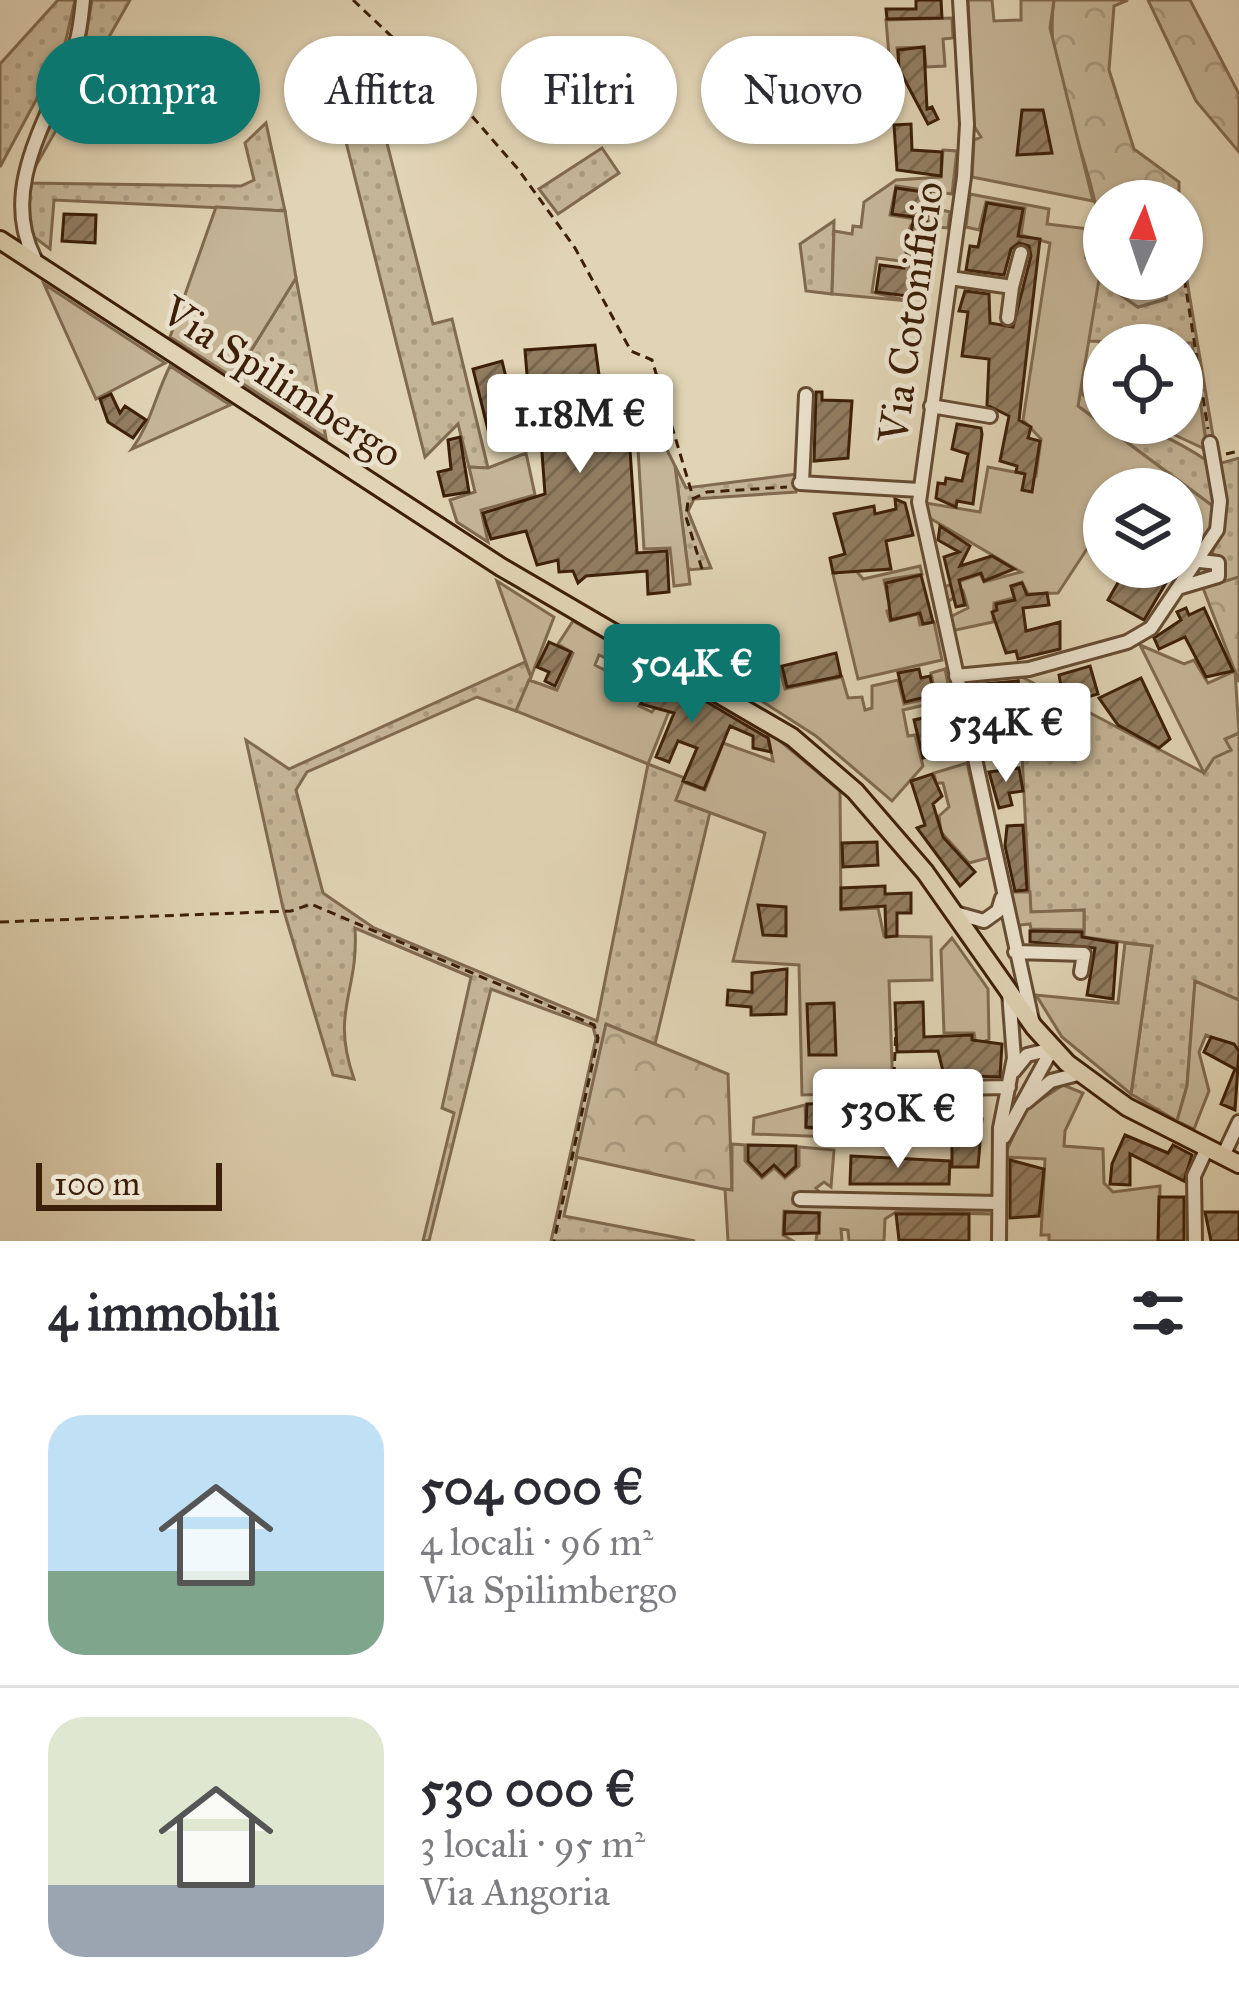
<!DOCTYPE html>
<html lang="it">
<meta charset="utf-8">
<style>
:root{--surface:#fff;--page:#f7f7f7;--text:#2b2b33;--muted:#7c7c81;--line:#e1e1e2;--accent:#0f766e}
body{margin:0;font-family:"IM FELL Great Primer",serif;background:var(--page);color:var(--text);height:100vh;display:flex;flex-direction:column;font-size:45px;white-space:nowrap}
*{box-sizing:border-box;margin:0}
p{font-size:39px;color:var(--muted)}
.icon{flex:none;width:66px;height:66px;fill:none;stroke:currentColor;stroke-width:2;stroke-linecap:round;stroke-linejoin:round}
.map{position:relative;height:1241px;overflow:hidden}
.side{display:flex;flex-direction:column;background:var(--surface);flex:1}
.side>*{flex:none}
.banner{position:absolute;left:36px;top:36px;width:1167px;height:108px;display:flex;gap:24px}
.needle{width:78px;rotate:3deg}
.buttons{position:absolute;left:1083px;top:180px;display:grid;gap:24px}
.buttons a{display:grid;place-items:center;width:120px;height:120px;border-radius:50%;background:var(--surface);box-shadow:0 3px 9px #0004;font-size:60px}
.scale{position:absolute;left:36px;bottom:30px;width:186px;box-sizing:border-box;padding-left:12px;border:6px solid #3c1f08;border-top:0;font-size:33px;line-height:42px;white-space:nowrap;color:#3c1f08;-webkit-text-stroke:9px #ece3ce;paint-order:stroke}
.price{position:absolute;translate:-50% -102px;padding:0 27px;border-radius:12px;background:#fff;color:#222;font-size:39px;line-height:78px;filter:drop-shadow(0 3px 6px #0008)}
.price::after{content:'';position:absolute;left:50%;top:72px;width:36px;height:27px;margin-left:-18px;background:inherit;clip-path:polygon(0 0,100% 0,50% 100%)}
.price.on{background:var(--accent);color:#fff}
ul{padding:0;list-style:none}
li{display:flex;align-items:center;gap:36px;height:300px;padding:0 48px}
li+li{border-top:3px solid var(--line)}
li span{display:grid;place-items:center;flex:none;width:336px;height:240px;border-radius:36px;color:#555}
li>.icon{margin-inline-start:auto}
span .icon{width:144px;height:144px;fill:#fffc;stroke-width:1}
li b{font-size:51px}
h2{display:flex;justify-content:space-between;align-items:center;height:144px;padding:0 48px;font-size:51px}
.pill{padding:0 42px;border-radius:54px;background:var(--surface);box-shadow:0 3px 9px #0004;font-size:42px;line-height:108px}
.pill.on{background:var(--accent);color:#fff}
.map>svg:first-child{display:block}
</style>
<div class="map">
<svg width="1239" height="1241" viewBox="0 0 1239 1241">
<defs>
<pattern id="grass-dots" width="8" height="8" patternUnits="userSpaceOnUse" patternTransform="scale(3)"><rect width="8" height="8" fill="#c5b597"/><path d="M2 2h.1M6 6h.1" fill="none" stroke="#aa9b81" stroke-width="1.8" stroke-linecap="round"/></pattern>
<pattern id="forest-crowns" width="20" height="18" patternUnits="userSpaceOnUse" patternTransform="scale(3)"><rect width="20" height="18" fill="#c5b597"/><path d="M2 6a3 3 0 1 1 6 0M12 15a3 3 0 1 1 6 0" fill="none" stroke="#aa9b81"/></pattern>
<pattern id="building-hatch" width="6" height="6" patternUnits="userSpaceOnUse" patternTransform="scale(3)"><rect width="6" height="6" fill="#927d61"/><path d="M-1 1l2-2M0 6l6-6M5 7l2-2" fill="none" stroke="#78664e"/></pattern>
</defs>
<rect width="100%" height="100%" fill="#e1d4b4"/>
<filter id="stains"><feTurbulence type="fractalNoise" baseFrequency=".00167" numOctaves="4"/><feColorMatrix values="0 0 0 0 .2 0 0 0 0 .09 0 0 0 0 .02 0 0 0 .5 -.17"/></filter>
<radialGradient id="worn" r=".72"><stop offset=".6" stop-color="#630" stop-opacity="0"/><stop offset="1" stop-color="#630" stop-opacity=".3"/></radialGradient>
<path fill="url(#grass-dots)" stroke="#806a50" stroke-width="3" d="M58 0H75L64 48 0 167V64Z
M92 0H130L26 183 241 186 254 180 245 143 266 123 285 211 54 200 50 249 30 234 20 183 80 71Z
M374 92 433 324 452 319 488 468 469 467 458 424 425 457 335 98Z
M602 148 619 173 558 214 539 189Z
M834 221 832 294 806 291 800 244Z
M1182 251 1214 442 1206 440 1191 344 1087 341 1098 279 1138 307 1166 299 1167 279H1182Z
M296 278 326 438 234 378Z
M1083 373V395L1104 411V423C1144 423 1176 440 1209 462L1214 507 1078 406Z
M1239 458V577L1220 583 1225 563 1212 553 1224 523 1218 464Z
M675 466 686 488 797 474 796 492 694 499 688 511 711 568 688 570Z
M525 662 531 677 516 711 477 697 307 772 296 790 323 893 374 928 597 1021 648 764 685 778 676 800 710 812 655 1044 606 1025 564 1216 695 1241H551L596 1038 593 1027 491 989 429 1241H423L454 1113 442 1108 471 977 355 928C359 994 330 1010 354 1079L333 1075 283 908 246 740 289 769Z
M1018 675 1204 773 1225 739 1239 733V1000L1195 982 1187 1086 1177 1121 1131 1094 1152 946 1084 937V910L1030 912Z"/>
<path fill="url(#forest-crowns)" stroke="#806a50" stroke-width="3" d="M1054 0H1128L1114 6 1109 70 1134 149 1179 182V201H1104V279H1167L1166 299 1138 307 1098 279C1115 183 1039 93 1054 0Z
M1148 0H1190L1239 94V152L1196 101Z
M1239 577V682L1203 588Z
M606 1024 728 1074 732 1191 576 1157Z"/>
<path fill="#c5b597" stroke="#806a50" stroke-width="3" d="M968 0H992L994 21 1021 20V0H1054L1050 28 1093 201 972 177 974 140 981 137 974 126Z
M952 18 953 38 943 39 945 66 926 67 924 47 897 48 901 78 891 79 886 20Z
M943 150 957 151 952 194 896 186 890 215 928 221 930 207 950 212 948 228 911 225 904 244 908 262 877 258 872 292 909 301 832 294 834 231 852 234 853 226 861 227 864 202 896 180 941 177Z
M970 194 1049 209 1047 224 1089 229 1086 258 1102 261 1078 406 1214 507 1212 531 1189 563 1182 559V489H1104V523L1058 593 1028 594 1022 582 1011 586 1014 598 994 603 993 622 951 631 948 618 968 608 963 591 945 604 941 588 980 574 984 582 1021 572 928 517 926 503 980 512 988 467 1036 476 1041 439 1023 420 1050 243 1021 235 1025 208 986 202 979 230 966 227Z
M216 207 285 211 296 278 234 378 170 337Z
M44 284 165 363 96 399Z
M1100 342 1192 343 1207 450 1149 423H1182V345H1104V360L1097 363Z
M170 366 230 405 132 449C151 423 155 396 170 366Z
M634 383 675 466 690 584 674 586 670 548 644 549Z
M526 453 535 495 481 510 488 542 457 522 450 500 475 492 469 467 488 468Z
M920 566 922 574 884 580 888 599 898 608 887 611 890 621 918 614 920 625 934 622 942 660 858 679 833 574 854 568 863 579Z
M497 581 554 617 531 677Z
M573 621 631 654 625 667 599 655 595 665 645 691 639 706 652 712 658 703 670 709 648 764 516 711 529 680 557 690 573 653 558 644Z
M1140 645 1184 664 1194 660 1208 683 1235 671 1239 733 1225 739 1231 750 1214 758 1204 773Z
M779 666 785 689 842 677 848 698 862 697 865 710 872 708V686L898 680 904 704 936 697 931 673 945 669 951 699 903 710 908 736 915 735 923 766 892 801 816 736 757 698 749 676Z
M767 730 840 791 841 910 878 908 884 936 931 937 932 980 889 981 893 1092 802 1095 799 965 733 961 765 833 676 800 683 782 705 790 723 743 773 761Z
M967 763 988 858 969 863 941 832 939 816 949 807 943 783H936L934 773Z
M1030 892 1031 912 1084 910V930L1031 929 1030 924 1020 925V933L1011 892Z
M952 938 988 989 989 1039 976 1046 974 1033H944L941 950Z
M1125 943 1152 946 1131 1094 1062 1037 1036 995 1118 1003Z
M1195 981 1239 1000V1049L1206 1035 1199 1052 1209 1091 1194 1129 1177 1121 1187 1086Z
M1063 1085 1083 1093 1065 1131 1064 1146 1103 1149 1104 1183 1113 1192 1160 1186 1159 1241H1049V1235H1041L1045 1159 1004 1157 1025 1110Z
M849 1100 885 1105 886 1139 753 1134 754 1118 805 1105 806 1128 848 1132Z
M732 1144 745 1145V1161L762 1178 774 1168 785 1178 799 1166V1147L834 1150 831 1187 824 1182 816 1188 820 1193H794L793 1203 990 1214 942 1213 941 1241H928L929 1213 896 1212 885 1219 884 1241H849L848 1230 841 1229 842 1241H816L820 1213 784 1211 783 1235 793 1241H728L725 1189 732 1190Z"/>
<path fill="url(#building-hatch)" stroke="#3c1f08" stroke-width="3" d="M916 0H941L942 18 887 19 886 9H916Z
M924 47 927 109 932 107 938 119 928 124 899 69 898 50Z
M1022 110H1043L1052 153 1017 155Z
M911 124 912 150 942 152 941 176 897 170 894 125Z
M896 188 930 193 925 233 933 235 930 259 922 258 916 297 876 292 880 265 904 268 914 217 892 214Z
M987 203 1023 209 1018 236 1040 239 1019 420 1031 427 1028 438 1040 441 1032 492 1022 490 1025 474 1016 472 1017 466 1000 461 1009 416 987 405 989 359 962 356 968 312 959 311 965 291 989 294 990 323 1013 327 1031 256 1029 246 1019 243 1011 249 1004 275 966 270 970 246 978 247Z
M64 214 96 215 95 243 62 241Z
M595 345 601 390 611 389 613 421 628 420 637 553 667 551 669 592 648 594 647 571 586 576 578 583 573 571 559 572 558 560 537 565 526 531 491 539 486 524 483 513 545 494 539 412H530L525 350Z
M502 361 520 435 491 442 473 369Z
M816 392H822V400L852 401 848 458 814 461Z
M111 394 120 413 125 406 146 420 133 438 108 422 100 399Z
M957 424 981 428 982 434 973 504 957 501 956 507 936 498 938 483 945 484 946 478 962 481 968 454 952 449Z
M460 437 469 492 444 496 438 472 451 469 448 440Z
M895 499 905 503 913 535 886 541 891 569 833 573 830 558 845 554 834 514 874 506 875 514 896 509Z
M940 526 970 546 960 566 992 556 1014 569 984 581 981 573 959 580 965 605 956 607 944 557 959 552 938 540Z
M1110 567H1165L1173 571 1144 620 1108 600 1123 574Z
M921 575 933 622 923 624 920 613 891 620 886 583Z
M1022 583 1027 595 1047 593 1049 605 1023 608 1026 631 1060 622V649L1018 659 1016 651 1006 653 992 612 997 610 996 604 1015 600 1011 586Z
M1186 608 1189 615 1204 608 1233 671 1206 677 1185 637 1159 649 1154 638 1181 620 1177 612Z
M549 642 571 652 555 686 545 681 549 672 537 667Z
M836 653 841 676 787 687 782 666Z
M1090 666 1098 694 1084 698 1061 686 1059 675Z
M919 669 921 678 930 676 934 695 905 702 898 673Z
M630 671 671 686 673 682 768 738 771 752 753 748V736L730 726 704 789 683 781 697 748 678 741 669 762 656 757 674 713 641 704 647 692 625 682Z
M1141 678 1170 739 1159 748 1118 725 1099 698Z
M1018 681 1020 719 1011 720 1012 734 980 732 976 712 1008 708 1007 689 971 692 970 685Z
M936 715 945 753 923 758 914 720Z
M1019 768 1023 791 1009 793 1012 805 999 808 989 772Z
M932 774 942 796 933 804 943 837 975 872 960 886 917 828 925 825 911 781Z
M1023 825 1027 890 1015 891 1005 846 1007 826Z
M877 842 878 865 843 867 842 843Z
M885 886V894L911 893V913H897V936L886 937 885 906 841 909V888Z
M758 905 786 907V936L763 935Z
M1030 931 1082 932V937L1117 943 1113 999 1087 995 1095 948 1030 942Z
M787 969 786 1014 751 1015V1007L727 1005 728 990 752 992V973Z
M923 1002 924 1037 972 1035V1040L1002 1044 1000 1077 944 1075 938 1051 897 1052 895 1003Z
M834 1003 836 1055H809L807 1004Z
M1211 1037 1234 1044 1239 1051 1235 1110 1221 1104 1235 1069 1204 1052Z
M848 1103V1130L806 1127 807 1104Z
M906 1116 982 1119 978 1167H952V1144L946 1139 905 1138Z
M1125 1135 1168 1153 1173 1145 1192 1155 1184 1181 1130 1154V1185L1110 1184 1112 1164Z
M748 1145 796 1146V1166L785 1176 774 1165 762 1176 748 1161Z
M851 1156 950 1161 949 1184H850Z
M1010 1160 1044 1169 1039 1216 1010 1218Z
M1159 1197H1184V1241H1158Z
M785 1212 819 1213V1233L784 1234Z
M1205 1212H1239V1241H1211Z
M896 1214H969V1241L899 1240Z"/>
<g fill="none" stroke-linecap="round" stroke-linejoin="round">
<defs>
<path id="minor" d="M960 0 967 124 964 177 919 502 1032 1020
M34 257C0 189 47 121 72 56 79 38 81 19 83 0
M950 278 1012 287 1008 318
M1012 287 1021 253
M931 406 990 416
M800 483 919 490
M802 483 806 395
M1181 587 1218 576V563L1200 561
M956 676 1029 669 1127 642 1151 628 1217 530 1220 501 1210 443
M955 913 984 921 998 911 1002 898
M1015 952 1084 954 1081 972
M1014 1071 1027 1055 1052 1049
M897 1089 1009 1087
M1026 1102 1051 1081 1078 1074
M1004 1137 1052 1049
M1223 1156 1239 1122
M800 1199 998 1203
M999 1241 1000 1128 1014 1058 1009 992
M1195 1241 1194 1176 1207 1148"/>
<path id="major" d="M0 240 501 567 792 737 855 791 925 872 1034 1027 1067 1063 1127 1107 1239 1164"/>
</defs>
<use href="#minor" stroke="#654c33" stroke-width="18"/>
<use href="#major" stroke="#3c1f08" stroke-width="22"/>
<path stroke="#3c1f08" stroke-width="3" stroke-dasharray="9 6" stroke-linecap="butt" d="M353 0 407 51
M333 98C355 80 381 74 400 53L423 60 518 169 575 248 631 351 652 360 693 497
M1182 264 1208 429
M1226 454 1239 451
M702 569 686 517 688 501 707 492 787 487
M0 922 291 911 311 904 594 1025 598 1038 554 1241
M894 1076 896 1028"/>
<use href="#minor" stroke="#ece3ce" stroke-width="12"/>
<use href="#major" stroke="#e1d4b4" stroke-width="16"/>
</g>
<g text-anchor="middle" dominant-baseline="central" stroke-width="9" stroke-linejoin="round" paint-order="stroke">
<g font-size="42" fill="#3c1f08" stroke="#ece3ce">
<text transform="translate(911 312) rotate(-82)">Via Cotonificio</text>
<text transform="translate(282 382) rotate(33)">Via Spilimbergo</text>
</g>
</g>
<rect width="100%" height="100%" filter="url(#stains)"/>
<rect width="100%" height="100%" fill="url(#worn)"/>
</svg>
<div class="buttons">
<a><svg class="needle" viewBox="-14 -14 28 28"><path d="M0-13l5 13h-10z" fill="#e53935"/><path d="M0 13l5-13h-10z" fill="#7c7c81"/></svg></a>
<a><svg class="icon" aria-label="locate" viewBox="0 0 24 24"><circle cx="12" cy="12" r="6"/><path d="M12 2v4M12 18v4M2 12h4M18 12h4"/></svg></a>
<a><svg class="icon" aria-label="layers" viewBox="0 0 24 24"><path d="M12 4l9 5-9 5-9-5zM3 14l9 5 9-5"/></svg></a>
</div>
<div class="scale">100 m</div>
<b class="price" style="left:580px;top:476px">1.18M €</b>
<b class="price on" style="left:692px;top:726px">504K €</b>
<b class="price" style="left:1006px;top:785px">534K €</b>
<b class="price" style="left:898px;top:1171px">530K €</b>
<div class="banner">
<a class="pill on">Compra</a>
<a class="pill">Affitta</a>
<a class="pill">Filtri</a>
<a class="pill">Nuovo</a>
</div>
</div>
<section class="side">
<h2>4 immobili<svg class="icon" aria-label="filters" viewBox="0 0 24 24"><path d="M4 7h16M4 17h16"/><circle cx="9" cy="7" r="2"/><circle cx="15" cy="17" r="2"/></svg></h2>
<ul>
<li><span style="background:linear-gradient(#bfe0f5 65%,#7fa58c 0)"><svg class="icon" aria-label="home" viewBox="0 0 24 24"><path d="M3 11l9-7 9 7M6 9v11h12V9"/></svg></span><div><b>504 000 €</b><p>4 locali · 96 m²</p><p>Via Spilimbergo</p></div></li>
<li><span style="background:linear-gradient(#dfe7d0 70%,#9aa5b1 0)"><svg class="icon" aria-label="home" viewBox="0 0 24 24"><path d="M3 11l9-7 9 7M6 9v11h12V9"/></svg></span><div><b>530 000 €</b><p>3 locali · 95 m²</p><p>Via Angoria</p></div></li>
</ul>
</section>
